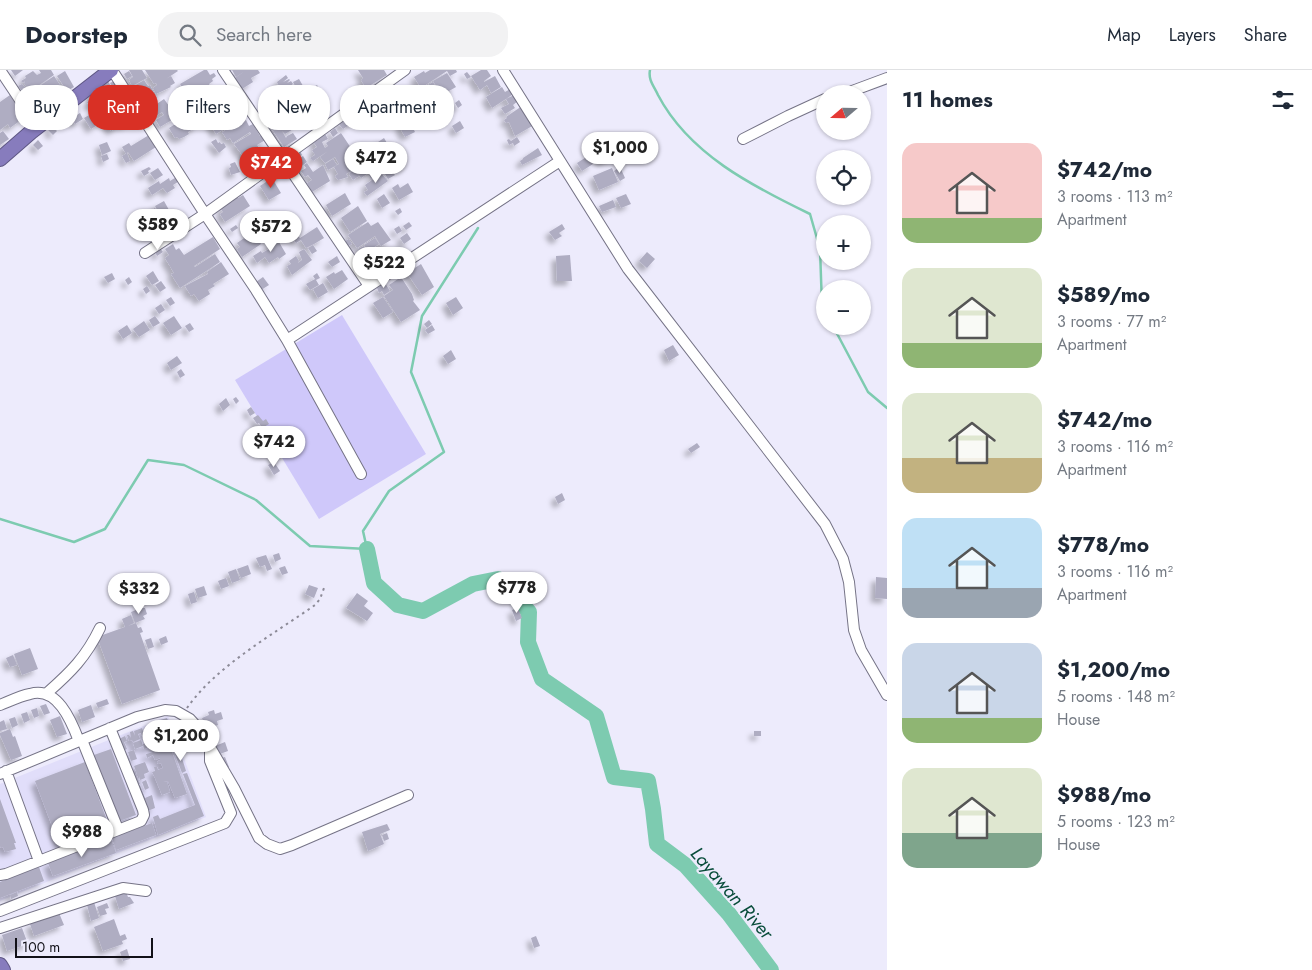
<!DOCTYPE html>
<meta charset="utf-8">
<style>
:root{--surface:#fff;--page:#f2f2f3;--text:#1f2937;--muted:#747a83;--line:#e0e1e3;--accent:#d93025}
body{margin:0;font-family:Jost,sans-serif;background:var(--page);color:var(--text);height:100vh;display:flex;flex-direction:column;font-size:19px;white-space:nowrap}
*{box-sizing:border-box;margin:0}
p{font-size:16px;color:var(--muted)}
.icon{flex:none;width:28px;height:28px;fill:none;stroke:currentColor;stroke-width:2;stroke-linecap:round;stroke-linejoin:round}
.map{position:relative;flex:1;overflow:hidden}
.details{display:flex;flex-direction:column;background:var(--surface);width:425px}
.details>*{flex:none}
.guide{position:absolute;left:15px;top:15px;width:475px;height:45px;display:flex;gap:10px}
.needle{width:32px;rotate:250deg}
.tools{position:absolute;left:816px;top:15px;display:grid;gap:10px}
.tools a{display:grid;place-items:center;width:55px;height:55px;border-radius:50%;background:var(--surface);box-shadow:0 1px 4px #0004;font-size:25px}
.scale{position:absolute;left:15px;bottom:12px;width:138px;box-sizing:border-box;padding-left:5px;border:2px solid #121118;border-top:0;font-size:14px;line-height:18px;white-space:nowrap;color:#121118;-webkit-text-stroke:4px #edebfc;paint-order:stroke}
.price{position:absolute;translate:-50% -42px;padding:0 11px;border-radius:18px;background:#fff;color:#222;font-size:16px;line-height:32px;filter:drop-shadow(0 1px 2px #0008)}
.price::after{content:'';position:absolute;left:50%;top:30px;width:15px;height:11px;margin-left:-8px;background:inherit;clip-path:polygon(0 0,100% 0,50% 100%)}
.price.current{background:var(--accent);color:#fff}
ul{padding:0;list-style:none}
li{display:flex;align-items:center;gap:15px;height:125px;padding:0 15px}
li span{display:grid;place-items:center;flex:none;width:140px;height:100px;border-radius:15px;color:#555}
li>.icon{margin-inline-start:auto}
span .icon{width:60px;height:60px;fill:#fffc;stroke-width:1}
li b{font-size:21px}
h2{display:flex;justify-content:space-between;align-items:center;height:60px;padding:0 15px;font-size:21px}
.tag{padding:0 18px;border-radius:20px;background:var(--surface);box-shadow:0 1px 4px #0004;font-size:18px;line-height:45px}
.tag.current{background:var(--accent);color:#fff}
header{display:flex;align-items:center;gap:30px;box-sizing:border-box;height:70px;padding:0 25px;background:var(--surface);border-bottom:1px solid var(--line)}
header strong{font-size:24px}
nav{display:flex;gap:28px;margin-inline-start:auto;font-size:18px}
.search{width:350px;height:45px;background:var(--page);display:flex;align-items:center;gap:12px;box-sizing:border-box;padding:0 18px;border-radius:20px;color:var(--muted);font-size:19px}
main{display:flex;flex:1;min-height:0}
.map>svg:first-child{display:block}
</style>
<header>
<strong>Doorstep</strong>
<div class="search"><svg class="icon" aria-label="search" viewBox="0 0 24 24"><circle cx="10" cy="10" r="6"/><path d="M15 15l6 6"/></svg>Search here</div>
<nav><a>Map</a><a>Layers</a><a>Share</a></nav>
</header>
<main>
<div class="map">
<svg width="887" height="900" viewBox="0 0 887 900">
<defs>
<filter id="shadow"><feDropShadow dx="-4.5" dy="4.5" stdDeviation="2.5" flood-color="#0004"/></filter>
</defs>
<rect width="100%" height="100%" fill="#edebfc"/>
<path fill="#e1defa" d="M168 646 206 747 0 831V714Z"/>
<path fill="#cfc8fa" d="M342 245 426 384 319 449 235 310Z"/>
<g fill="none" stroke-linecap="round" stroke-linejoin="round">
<path stroke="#7dcbb0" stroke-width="2.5" d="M650 0C648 10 654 16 658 25 689 84 752 116 810 144L820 179 822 236 825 242
M833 256 868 322 887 338
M0 449 74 472 105 459 148 390 184 395 256 430 310 476 367 479 363 461 389 421 444 382 411 302 422 246 478 158"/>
<path stroke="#7dcbb0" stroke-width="16" d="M367 479 374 513 398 535 423 541 473 514 498 509 529 542 528 572 542 609 596 646 614 707 648 711 653 739 657 774 685 795 729 844 771 900"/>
</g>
<path fill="#afadc2" filter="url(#shadow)" d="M11 0H23L15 6Z
M39 0H51L54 5 29 22 31 24 26 28 22 22 28 18 24 14 25 11 23 13 21 11 26 8 25 6 33 1 37 5 41 3Z
M129 0H142L147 8 132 16 129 10 133 7Z
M145 0H177L178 1 166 9 171 6 175 13 170 16 171 17 156 24 153 18 157 15 156 13 154 14Z
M204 0H207L210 5 214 3 216 6 212 9 213 11 209 14 211 18 194 29 195 30 190 33 186 26 191 24 190 22 184 25 186 28 180 32 177 28 180 26 178 22 184 20 180 14Z
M227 0H258L260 3 251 8 253 12 242 19 235 8 245 1 236 7 232 0 228 3Z
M358 0H384L387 5 366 18 361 10 363 8Z
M430 0H456L457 2 450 6 447 1 421 18 414 7 424 1 425 3Z
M481 0H487L491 6 484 11V12L495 6 501 17 491 23 487 15 480 20 471 6Z
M65 1 74 17 67 21 57 6Z
M129 1 132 6 127 9 124 4Z
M467 2 471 7 467 9 464 4Z
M447 3 456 17 442 25 433 11Z
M286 5 288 8 283 12 289 9 290 10 287 13 291 11 293 14 289 17 292 22 282 29 278 23 281 21 277 12Z
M54 6 64 21 41 37 31 22Z
M299 9 306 21 298 26 293 18 295 16 293 12Z
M116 10 120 17 115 20 110 13Z
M144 10 148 16 150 15 154 23 148 26 143 18 138 23 134 16Z
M108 11 114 22 106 27 99 16Z
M433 12 442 27 430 34 427 30 424 32 418 21Z
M22 14 26 18 22 21 18 16Z
M317 15 322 23 315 28 310 19Z
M413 17 417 24 412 27 408 20Z
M502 17 505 22 512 18 515 23 492 38 486 27Z
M98 18 103 27 105 26 114 41 116 40 119 45 127 40 133 50 123 56 117 46 111 49 116 47 121 55 111 61 95 34 90 37 87 32 92 29 89 24Z
M397 21 401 28 382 39 377 30Z
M10 25 25 47 10 58 8 54 0 60V32Z
M221 25 226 33 219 37 214 29Z
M514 25 518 31 513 35 515 38 505 44 501 38 509 34 506 29Z
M164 29 177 47 160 57 156 50 164 45 162 42 156 46 151 38Z
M277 29 282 36 275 40 271 32Z
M459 30 462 35 458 38 455 33Z
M398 31 401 38 390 45 386 38Z
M269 32 274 40 267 44 262 36Z
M312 33 316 40 308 45 304 38Z
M75 35 78 41 71 46 67 40Z
M522 36 534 55 515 66 509 52 506 53 504 50 507 48 506 47Z
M405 38 410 48 401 53 395 43Z
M240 40 244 48 237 52 232 45Z
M96 41 102 52 91 59 84 48Z
M228 41 237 55 246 50 249 56 253 54 260 66 264 64 267 69 257 75 262 82 257 85 258 87 251 92 250 89 247 91 243 85 244 83 242 85 234 74 251 64 250 62 233 73 230 68 227 70 224 65 222 62 225 61 224 59 216 64 209 52Z
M279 41 288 52 291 50 295 58 285 64 282 61 286 68 287 66 293 63 297 69 284 77 267 52 271 50 274 52 271 46Z
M80 43 83 49 75 54 72 48Z
M354 43 358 49 343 59 338 53Z
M191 44 198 56 188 62 189 64 184 67 179 69 177 67 175 68 169 58Z
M409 50 415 62 405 67 399 56Z
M460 51 464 58 456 63 452 56Z
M52 56 57 61 53 65 48 60Z
M335 58 338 63 333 67 330 62Z
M3 61 9 69 0 75V63Z
M324 62 328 69 322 72 325 78 328 76 326 73 341 63 353 81 360 77 369 90 354 99 359 106 353 110 349 104 353 100 346 104 348 107 338 110 335 106 338 104 334 97 339 94 335 87 325 93 320 87 328 81 313 91 310 88 315 85 312 80 317 77 312 70Z
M149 65 156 77 134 91 128 82 126 84 122 77 129 73 131 76Z
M517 67 520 72 514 76 513 73 509 75 507 70 509 69 511 71Z
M384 68 387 73 381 77 378 72Z
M216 69 218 73 220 72 221 74 224 73 226 77 219 83 211 72Z
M38 70 43 76 38 80 33 75Z
M107 72 111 81 102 85 99 75Z
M373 74 379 83 370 89 363 80Z
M394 75 398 80 393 83 389 78Z
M607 76 613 86 602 92 596 82Z
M538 78 542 85 522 95 520 91 523 89V88Z
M299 79 302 85 294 90 290 84Z
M397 81 401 87 395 91 391 85Z
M127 83 130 91 126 93 122 86Z
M388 83 394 92 381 100 378 95 376 96 374 93 376 91Z
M107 84 109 89 103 92 101 86Z
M303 86 307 92 299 98 295 91Z
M588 86 593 94 582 101 577 93Z
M333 89 337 95 328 100 325 94Z
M235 92 240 102 231 105 229 98 231 97 230 94Z
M372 92 376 98 361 108 355 100 366 93 367 95Z
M307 93 313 102 323 95 330 111 312 122 307 113 312 110 308 105 305 107 301 101 306 98 304 95Z
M149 97 151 99 148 101 149 103 144 106 141 101Z
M620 97 625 108 620 111 614 101Z
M158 98 163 105 155 110 150 103Z
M612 98 618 112 599 120 593 106Z
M391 100 395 105 388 109 385 104Z
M379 101 388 111 367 126 364 122 368 120 365 115 379 105 377 103Z
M375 102 377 104 371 109 369 105Z
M178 106 181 110 173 115 175 118 167 123 163 118 152 125 148 118 159 111 160 114 169 108 170 111Z
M272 108 281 123 269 130 260 116Z
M408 113 413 122 399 130 392 118 398 114 400 118Z
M345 123 351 134 332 146 326 135Z
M384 124 390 133 382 138 377 129Z
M626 124 631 134 621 138 616 128Z
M236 125 238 128 243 125 250 136 225 152 220 144 223 142 220 138 233 131 231 128Z
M613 130 616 137 602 142 599 136Z
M164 131 169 140 160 145 155 136Z
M358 136 367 151 350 162 341 148Z
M155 138 164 154 154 161 146 149 150 146 148 142Z
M400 138 402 142 398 145 395 141Z
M258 150 261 156 256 159 253 154Z
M368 152 371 156 378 152 391 170 381 176 375 166 357 178 348 165Z
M409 152 412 156 406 160 403 156Z
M562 154 565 159 559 163 562 166 555 170 549 162Z
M236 155 238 158 232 162 230 159Z
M399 156 402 161 397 164 394 159Z
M317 157 324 168 314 174 306 178 301 170 296 173 293 169 298 166 300 168Z
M264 158 267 164 260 169 256 163Z
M253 162 261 174 242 187 237 179 240 177 237 173Z
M407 163 411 169 404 174 400 168Z
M213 167 220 179 194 196 195 197 215 184 220 192 180 218 171 204 174 203 165 188 169 185 165 179 173 174 176 180 179 178 184 185Z
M375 168 379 174 368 181 364 175Z
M349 169 352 174 348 176 345 171Z
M270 172 273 176 279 172 286 184 279 189 278 187 269 193 265 187 257 193 253 186 261 181 262 183 269 179 266 175Z
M313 175 317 181 312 184 308 178Z
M364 176 367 181 362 185 358 179Z
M159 177 163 182 157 186 154 180Z
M376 178 380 184 360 196 357 190Z
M385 178 388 184 383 187 380 181Z
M304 179 312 190 292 205 287 196 291 194 289 191 296 186 299 191 298 193 302 190 299 182Z
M392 182 395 187 390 190 387 185Z
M647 182 655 189 647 198 639 191Z
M570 185 572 211H557L556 186Z
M337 186 340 192 332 197 328 192Z
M221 192 229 204 213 214 215 216 208 220 210 224 199 231 194 224 191 226 185 216 208 204 207 202Z
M421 194 434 217 422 225 407 203Z
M379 196 383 202 376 206 373 200Z
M342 200 348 209 334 219 326 207 334 202 335 204Z
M153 201 159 211 152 215 146 206Z
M112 203 115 209 108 213 104 207Z
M317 203 320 208 316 210 319 215 310 220 306 214 315 209 313 206Z
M129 207 132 212 128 215 125 210Z
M263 207 269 215 261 220 256 212Z
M401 207 412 224 414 230 413 231 420 240 401 252 384 226 393 220 389 215Z
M161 211 166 218 160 222 155 215Z
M323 213 328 222 318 228 313 219Z
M385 213 390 221 384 225 382 221 379 223 377 218Z
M147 216 150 221 146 224 143 219Z
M171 227 175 233 170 236 166 230Z
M383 227 393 242 383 248 373 233Z
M456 227 463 238 453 245 446 233Z
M161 234 165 240 159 244 155 238Z
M155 246 160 253 153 257 149 250Z
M174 246 182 258 171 265 163 253Z
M429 250 432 254 427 258 424 254Z
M144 251 150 260 139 267 133 259Z
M190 253 194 259 189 262 185 256Z
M127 255 132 263 123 269 118 261Z
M432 255 435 260 428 264 425 260Z
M673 275 679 285 669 291 664 280Z
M451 280 456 289 448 294 443 286Z
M177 286 182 293 171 300 167 293Z
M181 299 185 305 180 308 177 302Z
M236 327 239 331 236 334 233 329Z
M226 328 230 335 223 341 219 334Z
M251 337 255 343 250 346 247 340Z
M258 345 263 351 266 349 269 354 262 358 259 353 257 354 253 348Z
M697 373 700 377 691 383 688 379Z
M278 383 281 386 276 390 273 386Z
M274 392 280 401 274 405 268 395Z
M562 423 565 430 558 434 555 427Z
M279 483 281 489 275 492 273 485Z
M266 485 272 499 267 501 265 495 260 497 256 488Z
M248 495 251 504 241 508 237 499Z
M285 496 288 503 282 505 279 498Z
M236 499 240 510 232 513 228 502Z
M876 507 887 508V529L875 528Z
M226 508 229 516 221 519 218 511Z
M309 515 318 518 314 528 305 524Z
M204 516 207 525 198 528 195 519Z
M194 522 197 532 191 534 188 524Z
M357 523 368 531 364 536 373 543 367 551 346 538Z
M141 538H145L147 544 143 546 145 549 135 553 131 542Z
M518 538 522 548 516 551 512 540Z
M131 545 134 553 128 556 136 553 138 558 141 557 143 562 140 563 160 620 122 634 97 567 125 557 122 549Z
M166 566 168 572 161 575 159 569Z
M151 568 154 577 148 579 145 570Z
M30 578 38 599 22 605 14 584Z
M13 585 17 595 10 597 6 588Z
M107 629 109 634 98 638 96 633Z
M46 634 50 643 44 645 40 636Z
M91 635 95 647 82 652 78 640Z
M37 638 39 646 34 648 31 640Z
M214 640 215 644 221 642 223 649 217 651 218 655 206 659 202 648 209 645 208 642Z
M27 642 30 650 24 653 21 644Z
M60 646 67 664 57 667 50 650Z
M15 647 18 655 12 658 9 649Z
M167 648 180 682 175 684 167 657 165 653 162 655 160 650Z
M4 650 7 659 0 661V652Z
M160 651 162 657 157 658 155 653Z
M154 653 156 660 163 657 187 724 175 728 168 711 163 712H167L170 722 162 725 155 708 152 702 155 701 154 697H157L158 700 163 698 161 693 158 694 157 692 160 690V688L155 690 153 685 147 688 146 684 157 681 148 656Z
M142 658 143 661 148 659 149 663 142 666 141 663 138 664 140 669 133 672 132 670 129 671 127 665H129L131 668 130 662 133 661 135 666 134 661Z
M10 659 13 667 15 666 22 686 11 690 0 665V663Z
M754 661H761V666H754Z
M125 666 127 671 124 672 127 679 125 680 127 686 124 687 117 670Z
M141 670 143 676 135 679 133 673Z
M152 671 154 676 144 679 143 674Z
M225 672 228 681 217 685 215 676Z
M111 679 136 745 119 751 94 685Z
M134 680 137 689 131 691 128 682Z
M180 682 186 701 182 703 175 684Z
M225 687 229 697 226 698 221 688Z
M85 692 110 758 60 777 35 711Z
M145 692 149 702 144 704 145 708 140 710 139 706H137L140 714 135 716 133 705 137 704 134 696Z
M187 703 204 746 158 765 153 747 158 745 160 749 195 735 183 704Z
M146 710 149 718 145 720 142 712Z
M140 715 145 728 152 725 155 738 145 742 136 716Z
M0 729 16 773H14L16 779 5 782 3 777 1 778 0 776Z
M152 753 156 765 116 780 112 768Z
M387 754 390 760 380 764 384 774 368 781 362 762Z
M387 763 389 769 384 771 382 765Z
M111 769 116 783 53 806 48 793Z
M39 797 44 811 0 828V812Z
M17 822 18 826 11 829 10 825Z
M126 822 128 827H130L134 833 119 839 115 826Z
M94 832 99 848 91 851 87 835Z
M107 833 109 838 105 839 107 844 100 846 97 837Z
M59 843 64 855 34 866 30 854Z
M114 849 123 874 103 881 94 857Z
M22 858 28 874 7 881 2 865Z
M125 864 127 869 122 871 120 866Z
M536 866 540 876 534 878 531 868Z
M127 879 130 889 123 891 120 882Z"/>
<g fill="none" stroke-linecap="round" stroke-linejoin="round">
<defs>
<path id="minor" d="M0 0 38 57
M112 0 205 144 256 220 287 270 560 91
M223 0 369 216
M503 0 628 199 825 454 843 489 849 512 854 560 861 580 887 625
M844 24 887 8
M743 69 788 46 825 29
M145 183 205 144 405 0
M287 270 361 404
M47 623C71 602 86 587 100 558
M0 635C10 631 20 626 30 624 57 616 71 650 79 671
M82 670 118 759
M6 701 39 791
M0 704 137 647 165 640 176 641 190 649 200 660 234 718 259 768 267 774 280 779 292 775 408 725
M0 805 6 804 141 751 144 745 143 740 110 658
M0 841 225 753 231 743 210 691V681
M0 858 123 818 146 821"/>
<path id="highway" d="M0 89 31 62 111 0
M0 895 3 900"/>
</defs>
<use href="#minor" stroke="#757386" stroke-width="12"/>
<use href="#highway" stroke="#5e5783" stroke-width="16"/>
<path stroke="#8d8b98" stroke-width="2" stroke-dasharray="2.5 4" stroke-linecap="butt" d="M187 638C216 596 274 564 315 535L320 529 324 518"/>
<use href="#minor" stroke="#fff" stroke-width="10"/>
<use href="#highway" stroke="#877cbd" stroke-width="14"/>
</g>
<g text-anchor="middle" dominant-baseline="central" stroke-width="4" stroke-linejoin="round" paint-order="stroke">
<g font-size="19" font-style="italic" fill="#094d3b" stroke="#edebfc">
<text transform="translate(732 823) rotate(49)">Layawan River</text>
</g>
</g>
</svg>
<div class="tools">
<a><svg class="needle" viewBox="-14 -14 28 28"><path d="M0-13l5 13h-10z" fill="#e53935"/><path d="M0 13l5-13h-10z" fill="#747a83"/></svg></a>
<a><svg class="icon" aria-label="locate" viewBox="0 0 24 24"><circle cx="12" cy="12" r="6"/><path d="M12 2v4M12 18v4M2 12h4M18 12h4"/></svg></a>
<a>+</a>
<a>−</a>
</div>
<div class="scale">100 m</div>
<b class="price" style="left:620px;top:104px">$1,000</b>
<b class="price" style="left:376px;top:114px">$472</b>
<b class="price current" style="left:271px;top:119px">$742</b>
<b class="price" style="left:158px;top:181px">$589</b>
<b class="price" style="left:271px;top:183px">$572</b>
<b class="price" style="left:384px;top:219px">$522</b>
<b class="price" style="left:274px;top:398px">$742</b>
<b class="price" style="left:517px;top:544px">$778</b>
<b class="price" style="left:139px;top:545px">$332</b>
<b class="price" style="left:181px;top:692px">$1,200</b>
<b class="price" style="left:82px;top:788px">$988</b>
<div class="guide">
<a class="tag">Buy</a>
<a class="tag current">Rent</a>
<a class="tag">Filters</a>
<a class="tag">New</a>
<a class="tag">Apartment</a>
</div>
</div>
<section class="details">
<h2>11 homes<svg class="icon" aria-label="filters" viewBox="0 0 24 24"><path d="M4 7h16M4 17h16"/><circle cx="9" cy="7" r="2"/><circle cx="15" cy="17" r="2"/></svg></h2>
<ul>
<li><span style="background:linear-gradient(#f6c9c9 75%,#8fb573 0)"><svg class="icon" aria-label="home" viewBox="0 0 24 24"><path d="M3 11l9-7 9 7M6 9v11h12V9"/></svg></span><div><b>$742/mo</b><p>3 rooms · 113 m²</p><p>Apartment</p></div></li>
<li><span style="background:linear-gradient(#dfe7d0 75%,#8fb573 0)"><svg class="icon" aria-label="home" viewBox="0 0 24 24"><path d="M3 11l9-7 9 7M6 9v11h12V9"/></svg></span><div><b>$589/mo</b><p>3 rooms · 77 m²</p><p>Apartment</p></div></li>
<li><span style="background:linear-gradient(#dfe7d0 65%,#c2b280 0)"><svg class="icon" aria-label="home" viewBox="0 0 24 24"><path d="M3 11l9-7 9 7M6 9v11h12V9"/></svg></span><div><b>$742/mo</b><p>3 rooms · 116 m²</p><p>Apartment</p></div></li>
<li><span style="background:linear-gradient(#bfe0f5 70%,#9aa5b1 0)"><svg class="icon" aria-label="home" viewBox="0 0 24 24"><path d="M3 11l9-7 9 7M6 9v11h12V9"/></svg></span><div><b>$778/mo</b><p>3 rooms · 116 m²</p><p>Apartment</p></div></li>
<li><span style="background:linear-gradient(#c9d6e8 75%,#8fb573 0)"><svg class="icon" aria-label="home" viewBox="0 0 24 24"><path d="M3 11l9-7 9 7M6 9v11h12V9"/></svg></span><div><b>$1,200/mo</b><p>5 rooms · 148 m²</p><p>House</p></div></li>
<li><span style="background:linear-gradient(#dfe7d0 65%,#7fa58c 0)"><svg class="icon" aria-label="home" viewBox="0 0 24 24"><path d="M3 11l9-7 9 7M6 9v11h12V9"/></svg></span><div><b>$988/mo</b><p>5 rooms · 123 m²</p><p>House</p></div></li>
</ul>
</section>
</main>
